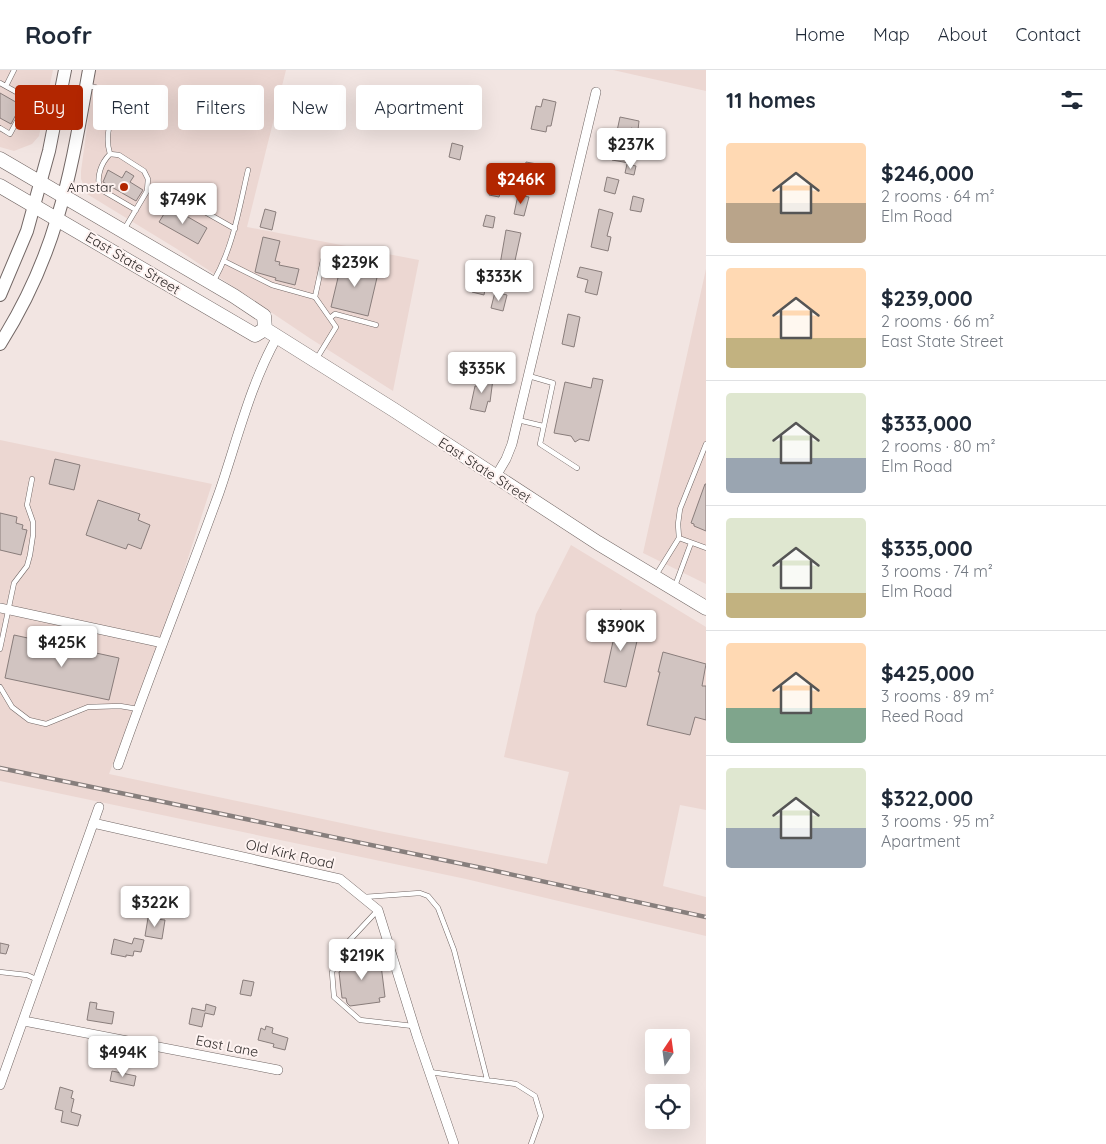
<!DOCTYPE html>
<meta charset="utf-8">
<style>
:root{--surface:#fff;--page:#f6f6f7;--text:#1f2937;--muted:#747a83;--line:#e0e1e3;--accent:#b22600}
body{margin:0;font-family:Quicksand,sans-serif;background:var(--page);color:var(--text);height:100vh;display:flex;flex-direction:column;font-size:19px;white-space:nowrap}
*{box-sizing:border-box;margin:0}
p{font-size:16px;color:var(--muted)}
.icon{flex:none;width:28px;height:28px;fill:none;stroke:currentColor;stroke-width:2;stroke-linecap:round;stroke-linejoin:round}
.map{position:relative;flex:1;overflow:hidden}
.details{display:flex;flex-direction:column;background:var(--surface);width:400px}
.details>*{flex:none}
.hud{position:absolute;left:15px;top:15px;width:475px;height:45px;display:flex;gap:10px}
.needle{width:32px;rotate:13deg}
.fabs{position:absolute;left:645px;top:959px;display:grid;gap:10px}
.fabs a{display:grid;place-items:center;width:45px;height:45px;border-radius:5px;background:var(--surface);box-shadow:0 5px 20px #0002;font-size:25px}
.price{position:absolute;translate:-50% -42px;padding:0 11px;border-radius:5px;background:#fff;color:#222;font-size:16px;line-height:32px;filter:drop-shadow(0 1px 2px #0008)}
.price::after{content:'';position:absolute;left:50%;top:30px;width:15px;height:11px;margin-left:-8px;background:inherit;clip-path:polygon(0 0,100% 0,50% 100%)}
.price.current{background:var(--accent);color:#fff}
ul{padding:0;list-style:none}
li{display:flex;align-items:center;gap:15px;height:125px;padding:0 20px}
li+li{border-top:1px solid var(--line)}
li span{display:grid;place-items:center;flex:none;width:140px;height:100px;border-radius:5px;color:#555}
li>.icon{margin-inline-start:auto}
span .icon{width:60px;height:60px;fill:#fffc;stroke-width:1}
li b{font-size:21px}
h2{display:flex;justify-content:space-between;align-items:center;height:60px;padding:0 20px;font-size:21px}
.chip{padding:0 18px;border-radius:5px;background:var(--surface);box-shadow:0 5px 20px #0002;font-size:18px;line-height:45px}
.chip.current{background:var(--accent);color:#fff}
header{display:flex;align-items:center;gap:30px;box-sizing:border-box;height:70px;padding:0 25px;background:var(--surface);border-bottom:1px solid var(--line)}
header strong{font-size:24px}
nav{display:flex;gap:28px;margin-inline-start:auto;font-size:18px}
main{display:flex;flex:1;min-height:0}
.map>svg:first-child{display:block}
</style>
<header>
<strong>Roofr</strong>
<nav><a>Home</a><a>Map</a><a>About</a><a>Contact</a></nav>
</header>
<main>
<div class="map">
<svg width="706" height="1074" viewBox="0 0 706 1074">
<rect width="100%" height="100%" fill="#f2e5e2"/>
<path fill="#ecd7d2" d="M0 0H53L39 66 32 74 14 81 0 77Z
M95 0H286L247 157 419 190 393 321 311 269 177 179 87 124 81 109V101Z
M613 0H706V21Z
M706 199V514L643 483Z
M0 370 212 414 162 568 109 704 384 762 547 794 569 702 504 687 536 544 571 475 706 557V740L680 735 663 816 706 827V866L466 809 0 711Z"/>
<path fill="#d1c4c1" stroke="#897d7b" d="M0 23 21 35 11 54 0 48Z
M543 29 556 32 551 56H547L546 62 531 59 536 36 541 37Z
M620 47 639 51 638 60 631 58 629 64 617 61Z
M452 73 463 76 460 90 449 87Z
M614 77 631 80 629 93 612 90Z
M526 92 537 94 535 106 523 104Z
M627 94 636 96 634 105 625 103Z
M495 96 507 99 499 127 489 125Z
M108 100 122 108 126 101 134 106 130 112 143 120 136 131 103 112Z
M607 107 619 110 615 124 604 121Z
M518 125 529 127 524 146 514 144Z
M633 126 644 129 641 142 630 140Z
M169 136 207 158 198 174 159 152Z
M265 139 276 142 272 160 260 157Z
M599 139 613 143 607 166 611 167 608 181 591 177Z
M486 145 495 147 493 158 483 156Z
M506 160 521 163 511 209 498 206Z
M263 167 280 171 275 191 280 192 279 195 299 199 295 215 275 210 276 208 255 202Z
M342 191 379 199 368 246 331 237Z
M580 197 602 202 597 225 585 222 588 210 577 207Z
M474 211 486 214 484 225 472 222Z
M495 222 507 225 503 241 491 238Z
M568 244 580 247 574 277 562 274Z
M480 306 493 309 490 332 488 331 485 342 470 339 475 316H478Z
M593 308 603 310 589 371 580 369 575 372 571 366 554 363 565 312 591 318Z
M55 389 80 395 74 420 49 414Z
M705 414H706V461L694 456V454L691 453Z
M98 430 140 444 138 450 150 455 141 479 128 474 126 479 86 465Z
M0 443 17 447 16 453 23 455 22 459 27 460 21 485 0 480Z
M620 540 633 543 628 565 638 567 626 617 604 612Z
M14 565 119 588 109 630 5 608Z
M663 582 706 594 702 616H706V650L695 647 690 665 647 655 660 602H658Z
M148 848 165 850 162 869 145 866Z
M134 868 144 870 141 882 134 881 133 886 126 885V887L111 884 114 869 132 874Z
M0 873 9 875 6 884 0 883Z
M380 887 385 927 379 928 380 932 350 936 347 933 346 928H342L339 902 341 901 340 895 342 892Z
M243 910 254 912 251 926 240 924Z
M90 932 97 933 96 939 114 942 112 954 87 950Z
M206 934 216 937 214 945 205 943 202 957 189 954 192 938 205 941Z
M266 956 273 958 272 963 288 968 285 980 273 977 274 974 258 970 261 958 265 960Z
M112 1001 136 1006 134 1016 110 1011Z
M60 1017 73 1021 71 1028 74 1029 71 1042 81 1045 78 1056 61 1052 63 1041 55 1039Z"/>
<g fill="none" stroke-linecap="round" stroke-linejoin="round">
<defs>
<path id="lane" d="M0 13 29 29 10 64 0 58
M6 16 14 0
M88 16C98 18 114 20 118 31 111 49 104 65 110 84 101 93 96 107 100 119L136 140
M110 84 119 85 144 101 148 109 147 121 125 158
M177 126 235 159
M224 191 272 215 315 227
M213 212C233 178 239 139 248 100
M330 248 335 244 376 255
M317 288 336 257 315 227 323 190
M529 306 553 313 540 374 577 398
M518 350 543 356
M679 468 706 478
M656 505 679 468 678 454 680 439 706 374
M675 516 691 473
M0 579 14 513 27 496 30 485 33 465V452L27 435 32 409
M0 617 12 637 29 650 46 654 88 637 120 636 138 639
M364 827 420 823 428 826 438 838 454 880 487 1009
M377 841 349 871 332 902 334 927 360 950 413 956
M0 902 27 905 38 910
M430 1002 516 1014 535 1026 541 1046 531 1074"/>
<path id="street" d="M496 406 506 389 512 374 596 22
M0 538 163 573
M118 695C150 604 186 514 219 423 237 371 250 315 277 267
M93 753 340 809 378 840 417 966 454 1074
M24 951 278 1000
M0 1015 99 737"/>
<path id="secondary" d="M0 225 27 161 49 81 65 0
M0 274C24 236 44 193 57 149 72 101 80 50 89 0"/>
<path id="primary" d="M0 89 234 226 264 246 265 259
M0 116 255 265 265 259
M265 259 394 340 598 473 706 538"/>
</defs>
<use href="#lane" stroke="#726765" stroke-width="5.5"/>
<use href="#street" stroke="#726765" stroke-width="10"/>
<use href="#secondary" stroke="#726765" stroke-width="14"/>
<use href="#primary" stroke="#726765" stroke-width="15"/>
<use href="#lane" stroke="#fff" stroke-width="4.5"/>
<use href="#street" stroke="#fff" stroke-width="9"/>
<use href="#secondary" stroke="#fff" stroke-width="12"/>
<use href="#primary" stroke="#fff" stroke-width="14"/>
<defs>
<path id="rail" d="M0 698 482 798 706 847"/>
</defs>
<use href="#rail" stroke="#877f7d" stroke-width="4.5"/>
<use href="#rail" stroke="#fef3f1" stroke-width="2.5" stroke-dasharray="8" stroke-linecap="butt"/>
</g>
<circle fill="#b22600" stroke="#fef3f1" stroke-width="2" cx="124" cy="117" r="5"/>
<g text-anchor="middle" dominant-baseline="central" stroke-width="4" stroke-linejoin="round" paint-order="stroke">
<g font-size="14" fill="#322d2c" stroke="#fef3f1" text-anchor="end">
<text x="114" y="117">Amstar</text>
</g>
<g font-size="14" fill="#322d2c" stroke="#fef3f1">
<text transform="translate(133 193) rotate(31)">East State Street</text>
<text transform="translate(485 400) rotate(33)">East State Street</text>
<text transform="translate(290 784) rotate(13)">Old Kirk Road</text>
<text transform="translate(227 976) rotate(11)">East Lane</text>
</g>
</g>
</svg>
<div class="fabs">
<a><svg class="needle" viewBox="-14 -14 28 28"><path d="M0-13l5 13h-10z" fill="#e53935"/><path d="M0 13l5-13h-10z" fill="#747a83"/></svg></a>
<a><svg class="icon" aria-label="locate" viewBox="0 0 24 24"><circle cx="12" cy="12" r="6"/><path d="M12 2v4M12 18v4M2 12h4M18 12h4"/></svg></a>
</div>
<b class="price" style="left:631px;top:100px">$237K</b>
<b class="price current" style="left:521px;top:135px">$246K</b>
<b class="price" style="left:183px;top:155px">$749K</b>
<b class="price" style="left:355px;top:218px">$239K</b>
<b class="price" style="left:499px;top:232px">$333K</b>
<b class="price" style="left:482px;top:324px">$335K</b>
<b class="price" style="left:621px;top:582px">$390K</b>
<b class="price" style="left:62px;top:598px">$425K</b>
<b class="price" style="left:155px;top:858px">$322K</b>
<b class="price" style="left:362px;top:911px">$219K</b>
<b class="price" style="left:123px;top:1008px">$494K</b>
<div class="hud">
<a class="chip current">Buy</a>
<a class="chip">Rent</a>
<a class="chip">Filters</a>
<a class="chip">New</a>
<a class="chip">Apartment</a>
</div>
</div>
<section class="details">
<h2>11 homes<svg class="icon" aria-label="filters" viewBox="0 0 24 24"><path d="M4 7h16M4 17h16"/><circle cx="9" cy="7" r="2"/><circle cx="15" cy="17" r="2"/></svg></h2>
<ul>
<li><span style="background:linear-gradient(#ffd9b3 60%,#b9a48a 0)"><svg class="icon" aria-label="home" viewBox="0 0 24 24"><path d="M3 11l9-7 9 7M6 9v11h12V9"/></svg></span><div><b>$246,000</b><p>2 rooms · 64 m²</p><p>Elm Road</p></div></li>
<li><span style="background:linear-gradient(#ffd9b3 70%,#c2b280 0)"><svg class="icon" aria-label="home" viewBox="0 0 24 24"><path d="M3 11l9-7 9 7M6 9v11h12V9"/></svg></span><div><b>$239,000</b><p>2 rooms · 66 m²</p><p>East State Street</p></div></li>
<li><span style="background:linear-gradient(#dfe7d0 65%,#9aa5b1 0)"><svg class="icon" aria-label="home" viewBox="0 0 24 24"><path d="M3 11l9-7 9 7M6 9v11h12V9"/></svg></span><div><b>$333,000</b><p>2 rooms · 80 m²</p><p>Elm Road</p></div></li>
<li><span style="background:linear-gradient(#dfe7d0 75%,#c2b280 0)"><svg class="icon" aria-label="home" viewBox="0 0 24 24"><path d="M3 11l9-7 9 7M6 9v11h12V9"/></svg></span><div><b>$335,000</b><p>3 rooms · 74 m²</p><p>Elm Road</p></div></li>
<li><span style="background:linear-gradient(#ffd9b3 65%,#7fa58c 0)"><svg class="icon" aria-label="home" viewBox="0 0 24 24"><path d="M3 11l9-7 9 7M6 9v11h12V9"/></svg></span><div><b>$425,000</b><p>3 rooms · 89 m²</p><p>Reed Road</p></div></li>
<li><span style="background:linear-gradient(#dfe7d0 60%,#9aa5b1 0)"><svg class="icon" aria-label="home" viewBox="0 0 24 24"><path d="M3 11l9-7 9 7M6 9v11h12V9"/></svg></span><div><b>$322,000</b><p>3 rooms · 95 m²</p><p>Apartment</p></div></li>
</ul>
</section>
</main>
